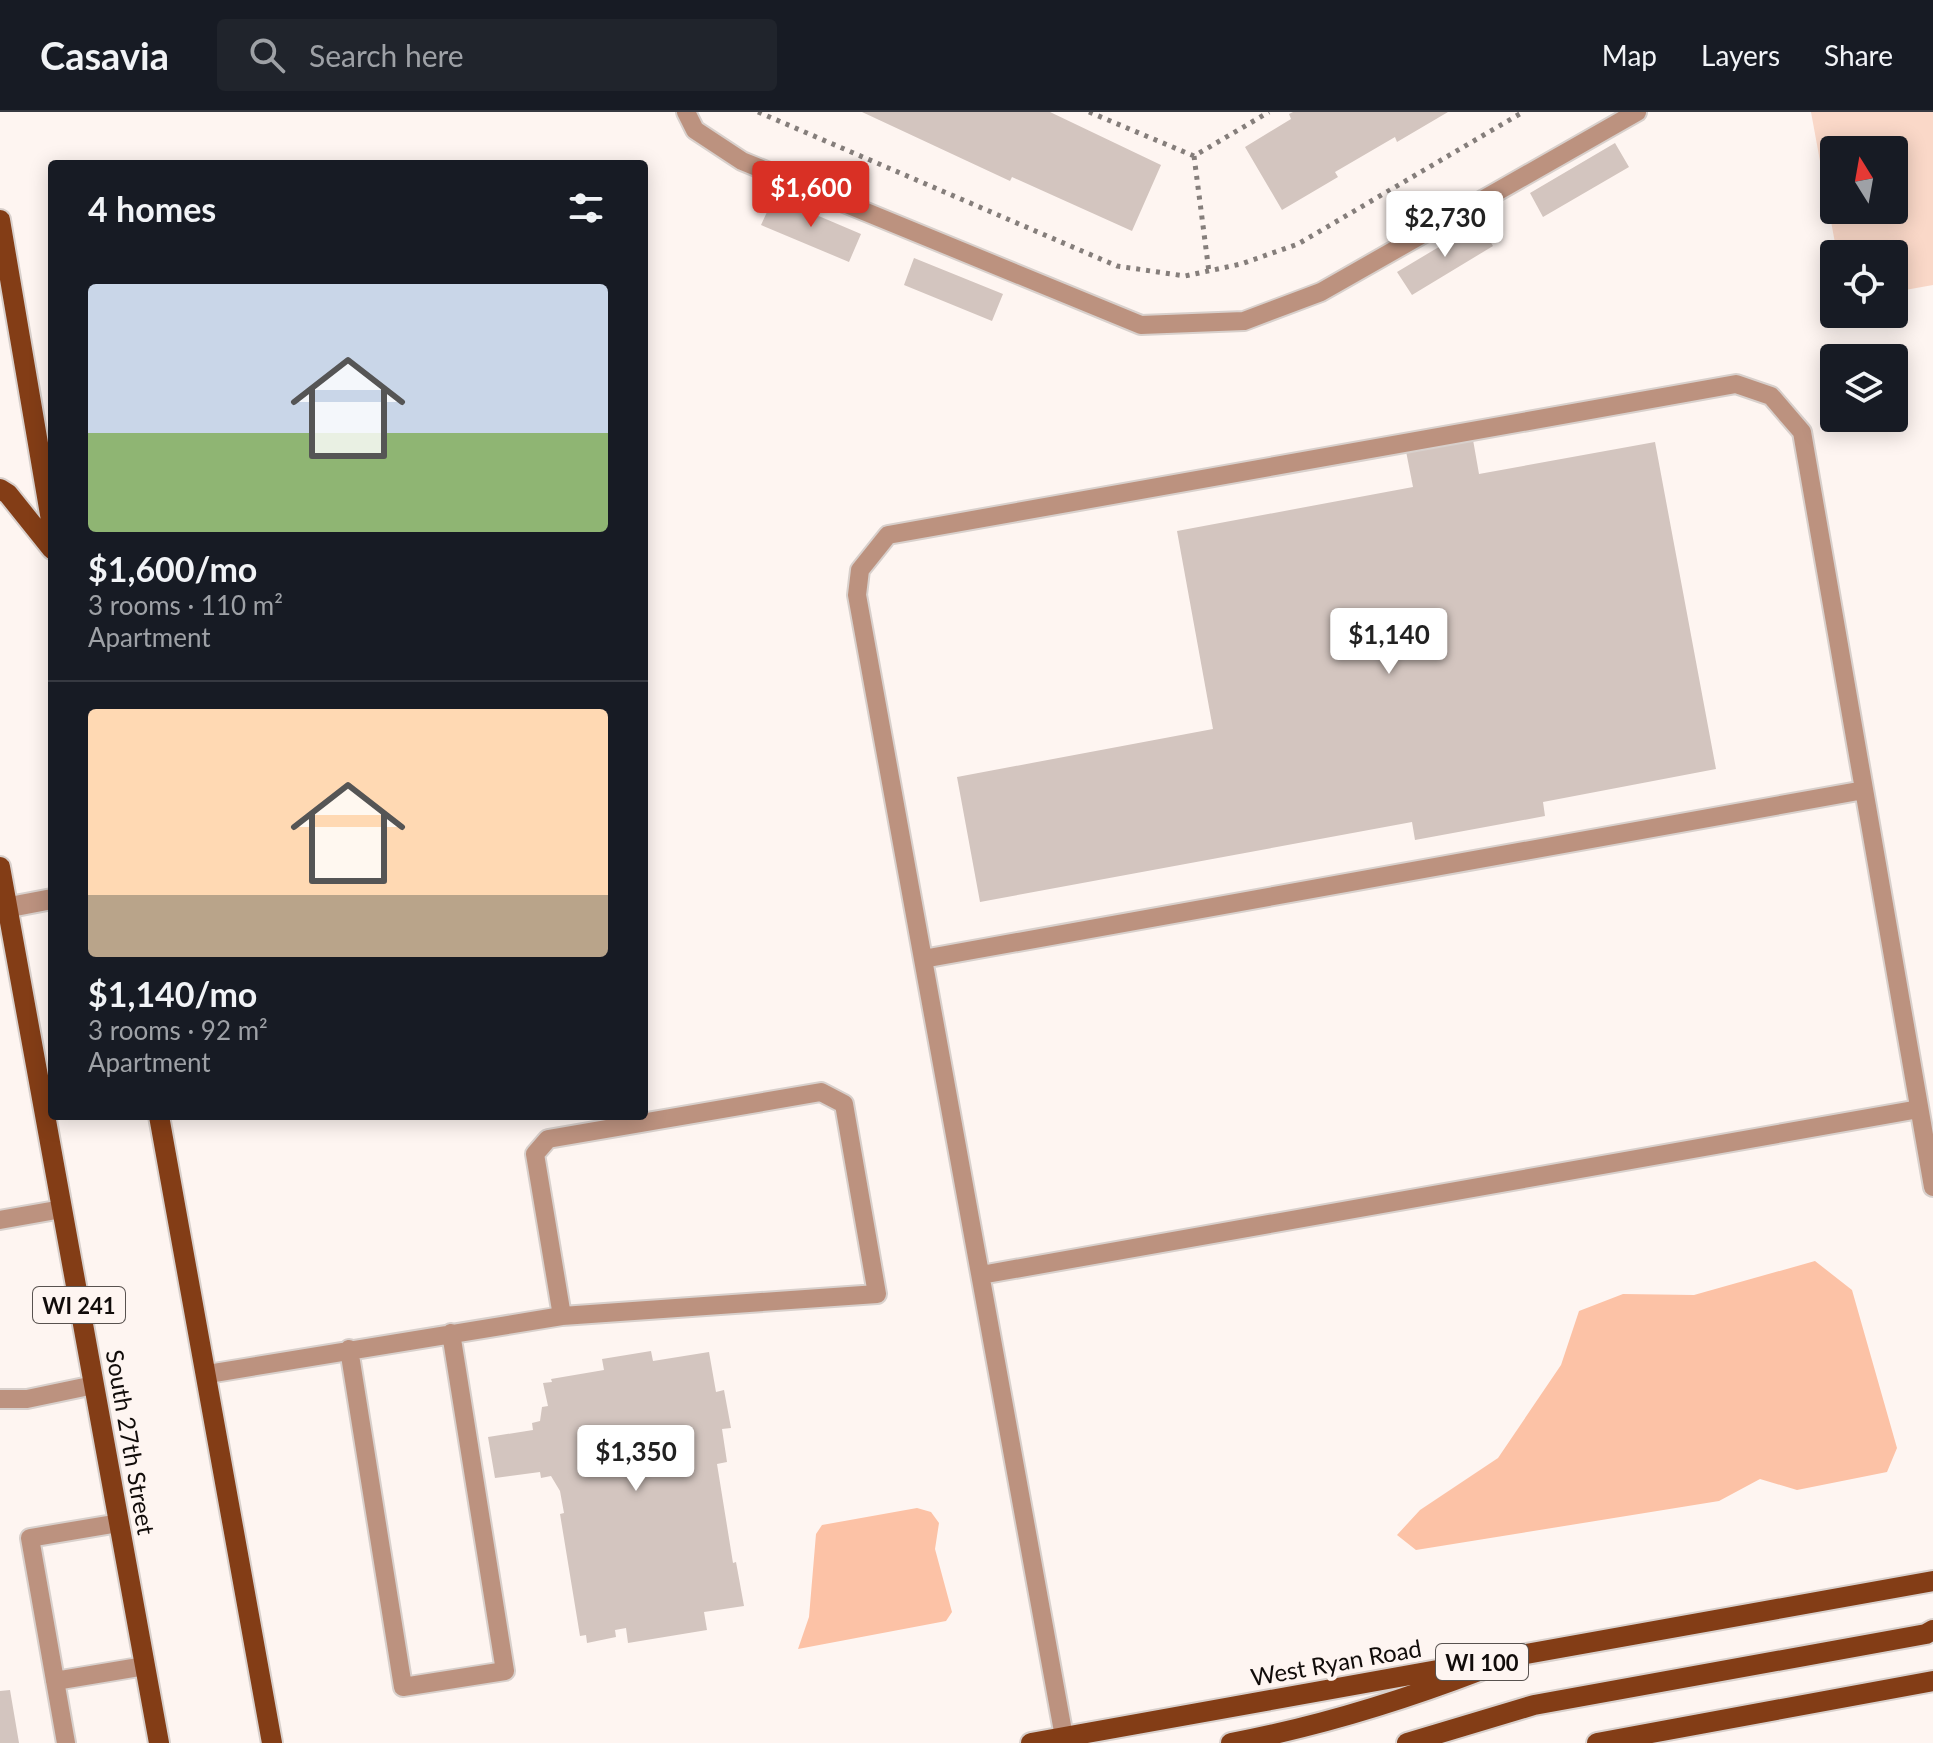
<!DOCTYPE html>
<meta charset="utf-8">
<style>
:root{--surface:#171b24;--page:#20242c;--text:#f1f3f6;--muted:#9ea1a6;--line:#363941;--accent:#d93025}
body{margin:0;font-family:Lato,sans-serif;background:var(--page);color:var(--text);height:100vh;display:flex;flex-direction:column;font-size:30px;white-space:nowrap}
*{box-sizing:border-box;margin:0}
p{font-size:26px;color:var(--muted)}
.icon{flex:none;width:44px;height:44px;fill:none;stroke:currentColor;stroke-width:2;stroke-linecap:round;stroke-linejoin:round}
.map{position:relative;flex:1;overflow:hidden}
.drawer{position:absolute;left:48px;top:48px;width:600px;height:960px;display:flex;flex-direction:column;background:var(--surface);border-radius:8px;box-shadow:0 4px 20px #0003}
.drawer>*{flex:none}
.needle{width:52px;rotate:349deg}
.buttons{position:absolute;left:1820px;top:24px;display:grid;gap:16px}
.buttons a{display:grid;place-items:center;width:88px;height:88px;border-radius:8px;background:var(--surface);box-shadow:0 4px 20px #0003;font-size:40px}
.price{position:absolute;translate:-50% -68px;padding:0 18px;border-radius:8px;background:#fff;color:#222;font-size:26px;line-height:52px;filter:drop-shadow(0 2px 4px #0008)}
.price::after{content:'';position:absolute;left:50%;top:48px;width:24px;height:18px;margin-left:-12px;background:inherit;clip-path:polygon(0 0,100% 0,50% 100%)}
.price.current{background:var(--accent);color:#fff}
ul{padding:0;list-style:none}
li{display:grid;align-content:center;gap:16px;height:424px;padding:0 40px}
li+li{border-top:2px solid var(--line)}
li span{display:grid;place-items:center;height:248px;border-radius:8px;color:#555}
li>.icon{margin-inline-start:auto}
span .icon{width:144px;height:144px;fill:#fffc;stroke-width:1}
li b{font-size:34px}
h2{display:flex;justify-content:space-between;align-items:center;height:96px;padding:0 40px;font-size:34px}
header{display:flex;align-items:center;gap:48px;box-sizing:border-box;height:112px;padding:0 40px;background:var(--surface);border-bottom:2px solid var(--line)}
header strong{font-size:38px}
nav{display:flex;gap:44px;margin-inline-start:auto;font-size:28px}
.search{width:560px;height:72px;background:var(--page);display:flex;align-items:center;gap:20px;box-sizing:border-box;padding:0 28px;border-radius:8px;color:var(--muted);font-size:30px}
.map>svg:first-child{display:block}
</style>
<header>
<strong>Casavia</strong>
<div class="search"><svg class="icon" aria-label="search" viewBox="0 0 24 24"><circle cx="10" cy="10" r="6"/><path d="M15 15l6 6"/></svg>Search here</div>
<nav><a>Map</a><a>Layers</a><a>Share</a></nav>
</header>
<div class="map">
<svg width="1933" height="1631" viewBox="0 0 1933 1631">
<rect width="100%" height="100%" fill="#fef5f1"/>
<path fill="#fad8c8" fill-rule="evenodd" d="M1811 0H1933V173L1894 180V142H1837ZM1834 38H1894V98H1834Z"/>
<path fill="#fcc2a6" d="M1815 1149 1852 1178 1897 1336 1887 1360 1797 1378 1760 1367 1719 1389 1416 1438 1397 1423 1420 1398 1498 1346 1561 1253 1579 1199 1623 1182 1694 1183Z
M917 1396 931 1400 939 1411 935 1437 952 1500 946 1509 798 1537 809 1505 816 1422 822 1413Z"/>
<path fill="#d3c5bf" d="M862 0H1050L1161 53 1132 119 1012 65 1010 69Z
M1293 0H1448L1397 30 1395 25 1335 60 1338 65 1282 98 1245 35 1291 7 1289 2Z
M1615 31 1629 55 1543 105 1530 81Z
M774 85 861 122 849 150 761 113Z
M1479 111 1493 134 1412 183 1397 160Z
M914 146 1003 182 992 209 904 173Z
M1472 322 1479 362 1655 330 1716 657 1543 690 1545 704 1415 728 1412 710 980 790 957 665 1213 617 1177 419 1413 375 1405 334Z
M651 1239 653 1249 709 1240 716 1280 724 1278 731 1316 722 1317 727 1350 717 1352 733 1451 736 1450 744 1494 704 1500 707 1518 628 1531 626 1516 615 1518 616 1525 587 1531 586 1523 580 1524 560 1402 564 1401 560 1379 551 1364 541 1366 540 1360 495 1366 488 1325 533 1318 532 1311 540 1309 542 1295 548 1294 543 1271 552 1270 551 1267 604 1258 602 1247Z
M10 1578 19 1631H0V1579Z"/>
<g fill="none" stroke-linecap="round" stroke-linejoin="round">
<defs>
<path id="lane" d="M686 0 695 18 742 49 1141 213 1244 209 1321 180 1637 0
M923 847 1864 678
M0 1108 62 1097
M981 1163 1919 997
M349 1237 403 1575 505 1559 451 1221
M208 1262 562 1204 877 1182 844 992 821 980 548 1027 535 1042 562 1204
M0 1287H27L94 1273
M55 1569 145 1554
M1064 1625 857 483 860 458 888 423 1736 272 1771 284 1802 320 1933 1075
M66 1631 30 1426 119 1411"/>
<path id="street" d="M0 797 52 787"/>
<path id="primary" d="M0 108 52 414
M0 377 8 382 52 437
M0 755 159 1631
M159 1004 272 1631
M1031 1631 1933 1469
M1231 1631C1316 1615 1398 1590 1479 1559
M1407 1631 1534 1593 1926 1522 1933 1518
M1597 1631 1933 1569"/>
</defs>
<use href="#lane" stroke="#d8d0cc" stroke-width="22"/>
<use href="#street" stroke="#d8d0cc" stroke-width="24"/>
<use href="#primary" stroke="#d8d0cc" stroke-width="24"/>
<path stroke="#857e7b" stroke-width="5" stroke-dasharray="4 6" stroke-linecap="butt" d="M758 0 1117 154 1185 164 1241 152 1298 132 1523 0
M1089 0 1194 44 1269 0
M1194 44 1209 160"/>
<use href="#lane" stroke="#bc927f" stroke-width="18"/>
<use href="#street" stroke="#bc927f" stroke-width="20"/>
<use href="#primary" stroke="#833d16" stroke-width="20"/>
</g>
<g text-anchor="middle" dominant-baseline="central" stroke-width="8" stroke-linejoin="round" paint-order="stroke">
<g fill="#fef5f1" stroke="#58524f" stroke-width="2">
<rect x="33" y="1175" width="92" height="36" rx="6"/>
<rect x="1436" y="1532" width="92" height="36" rx="6"/>
</g>
<g font-size="22" font-weight="bold" fill="#110c0a">
<text x="79" y="1193">WI 241</text>
<text x="1482" y="1550">WI 100</text>
</g>
<g font-size="24" fill="#110c0a" stroke="#fef5f1">
<text transform="translate(131 1330) rotate(80)">South 27th Street</text>
<text transform="translate(1336 1550) rotate(-10)">West Ryan Road</text>
</g>
</g>
</svg>
<div class="buttons">
<a><svg class="needle" viewBox="-14 -14 28 28"><path d="M0-13l5 13h-10z" fill="#e53935"/><path d="M0 13l5-13h-10z" fill="#9ea1a6"/></svg></a>
<a><svg class="icon" aria-label="locate" viewBox="0 0 24 24"><circle cx="12" cy="12" r="6"/><path d="M12 2v4M12 18v4M2 12h4M18 12h4"/></svg></a>
<a><svg class="icon" aria-label="layers" viewBox="0 0 24 24"><path d="M12 4l9 5-9 5-9-5zM3 14l9 5 9-5"/></svg></a>
</div>
<b class="price current" style="left:811px;top:117px">$1,600</b>
<b class="price" style="left:1445px;top:147px">$2,730</b>
<b class="price" style="left:1389px;top:564px">$1,140</b>
<b class="price" style="left:636px;top:1381px">$1,350</b>
<section class="drawer">
<h2>4 homes<svg class="icon" aria-label="filters" viewBox="0 0 24 24"><path d="M4 7h16M4 17h16"/><circle cx="9" cy="7" r="2"/><circle cx="15" cy="17" r="2"/></svg></h2>
<ul>
<li><span style="background:linear-gradient(#c9d6e8 60%,#8fb573 0)"><svg class="icon" aria-label="home" viewBox="0 0 24 24"><path d="M3 11l9-7 9 7M6 9v11h12V9"/></svg></span><div><b>$1,600/mo</b><p>3 rooms · 110 m²</p><p>Apartment</p></div></li>
<li><span style="background:linear-gradient(#ffd9b3 75%,#b9a48a 0)"><svg class="icon" aria-label="home" viewBox="0 0 24 24"><path d="M3 11l9-7 9 7M6 9v11h12V9"/></svg></span><div><b>$1,140/mo</b><p>3 rooms · 92 m²</p><p>Apartment</p></div></li>
</ul>
</section>
</div>
